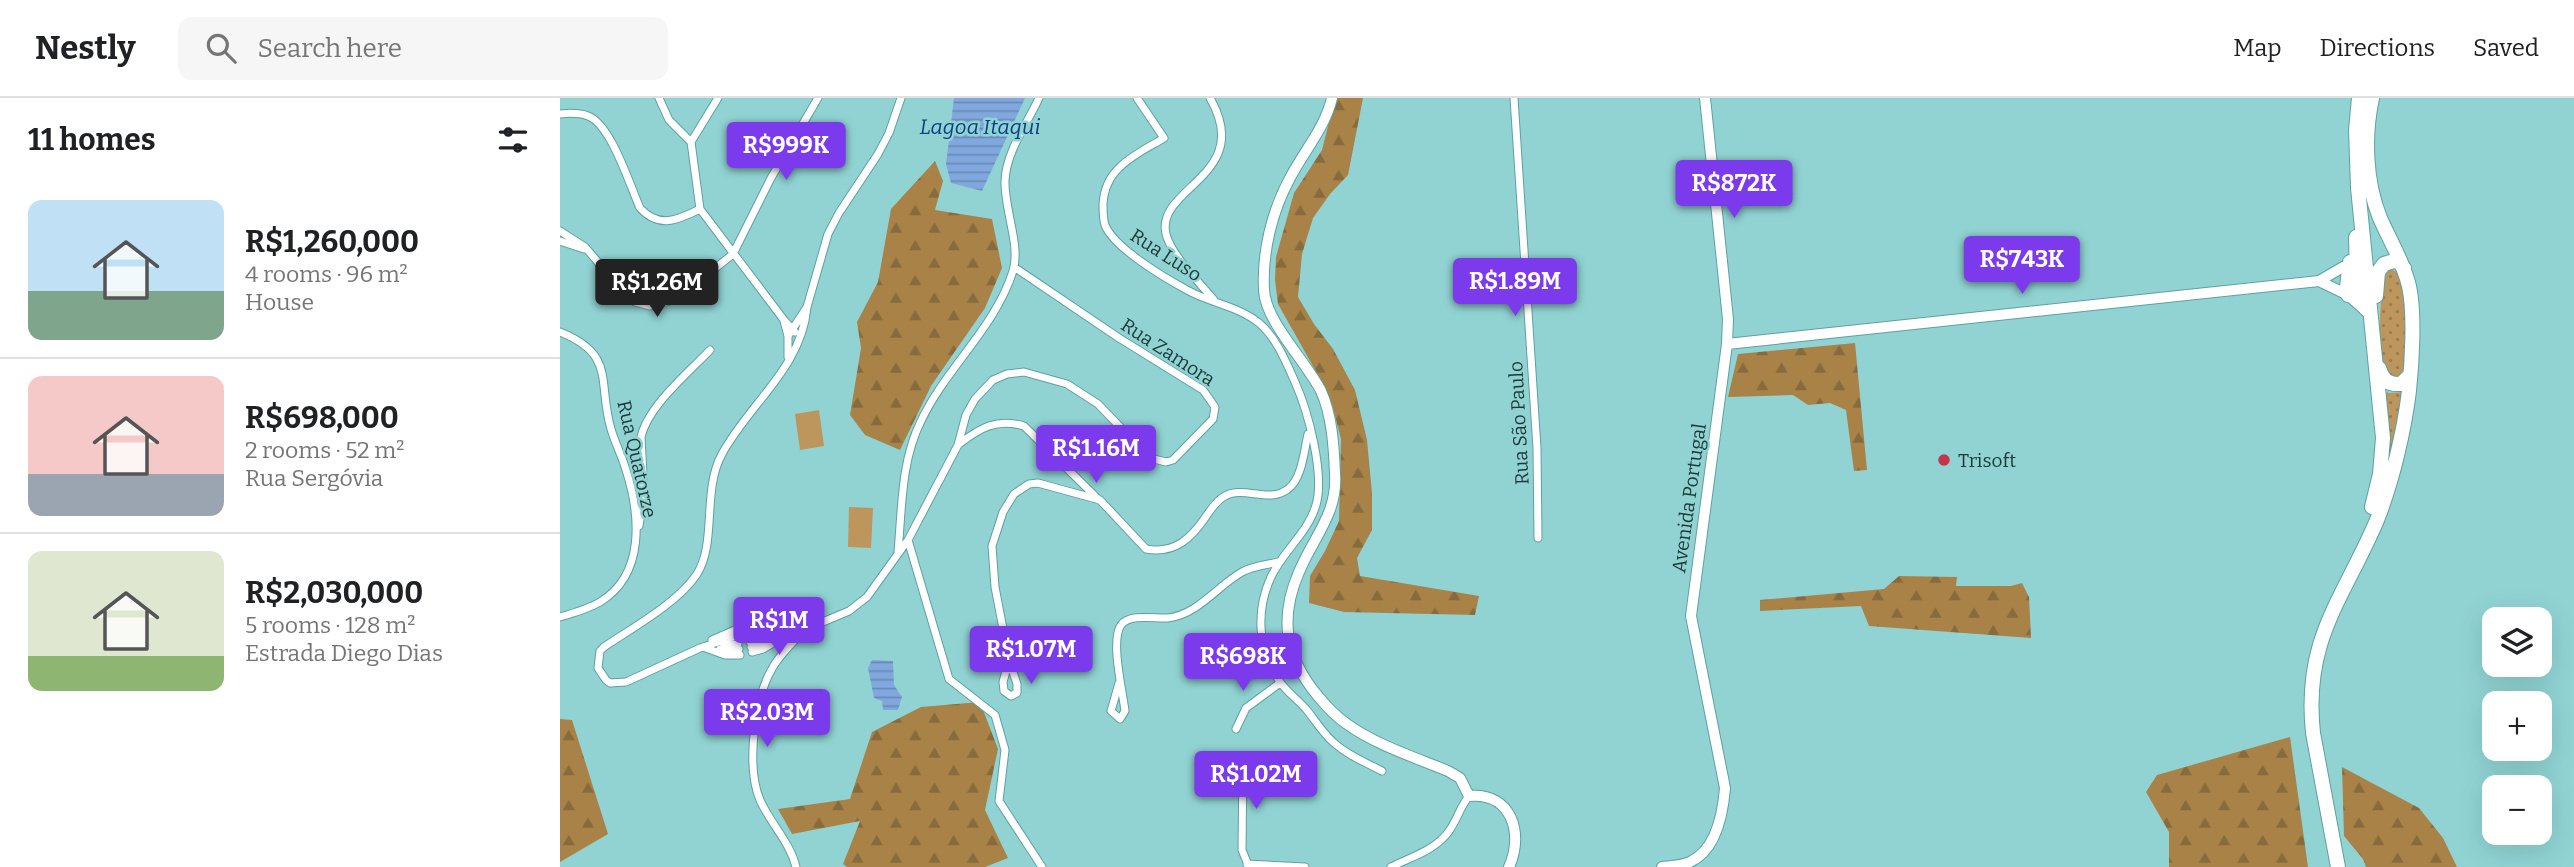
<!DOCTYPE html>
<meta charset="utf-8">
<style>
:root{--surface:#fff;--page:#f6f6f6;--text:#202124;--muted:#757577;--line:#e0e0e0;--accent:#7c3aed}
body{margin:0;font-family:Bitter,serif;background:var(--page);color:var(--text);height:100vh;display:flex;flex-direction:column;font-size:26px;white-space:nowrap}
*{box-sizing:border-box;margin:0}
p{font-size:23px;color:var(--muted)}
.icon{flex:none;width:38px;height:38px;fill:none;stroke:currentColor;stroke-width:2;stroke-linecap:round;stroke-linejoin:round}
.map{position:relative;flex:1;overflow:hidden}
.drawer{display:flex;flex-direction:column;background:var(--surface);width:560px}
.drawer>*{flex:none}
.fabs{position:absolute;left:1922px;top:509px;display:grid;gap:14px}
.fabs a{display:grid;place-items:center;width:70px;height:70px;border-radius:14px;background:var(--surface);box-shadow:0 7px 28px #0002;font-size:35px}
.price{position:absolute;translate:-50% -60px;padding:0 16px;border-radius:7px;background:var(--accent);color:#fff;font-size:23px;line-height:46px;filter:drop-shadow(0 2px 4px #0008)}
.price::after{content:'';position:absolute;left:50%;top:42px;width:21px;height:16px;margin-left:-10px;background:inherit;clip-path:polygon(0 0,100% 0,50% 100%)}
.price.on{background:#222;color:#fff}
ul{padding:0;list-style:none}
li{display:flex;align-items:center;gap:21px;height:175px;padding:0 28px}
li+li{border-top:2px solid var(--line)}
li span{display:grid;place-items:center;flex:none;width:196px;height:140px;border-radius:14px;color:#555}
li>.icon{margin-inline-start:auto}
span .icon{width:84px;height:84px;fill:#fffc;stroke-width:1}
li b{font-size:30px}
h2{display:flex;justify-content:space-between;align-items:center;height:84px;padding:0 28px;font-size:30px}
header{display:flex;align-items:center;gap:42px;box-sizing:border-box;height:98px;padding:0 35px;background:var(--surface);border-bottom:2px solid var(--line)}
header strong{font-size:33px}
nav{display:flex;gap:38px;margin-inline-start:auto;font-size:24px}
.search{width:490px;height:63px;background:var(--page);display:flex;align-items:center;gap:18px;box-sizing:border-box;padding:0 24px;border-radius:14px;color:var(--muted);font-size:26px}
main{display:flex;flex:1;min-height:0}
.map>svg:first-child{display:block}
</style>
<header>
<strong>Nestly</strong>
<div class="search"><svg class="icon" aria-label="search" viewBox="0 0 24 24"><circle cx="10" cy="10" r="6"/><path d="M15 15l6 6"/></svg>Search here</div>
<nav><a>Map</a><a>Directions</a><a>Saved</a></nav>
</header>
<main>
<section class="drawer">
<h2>11 homes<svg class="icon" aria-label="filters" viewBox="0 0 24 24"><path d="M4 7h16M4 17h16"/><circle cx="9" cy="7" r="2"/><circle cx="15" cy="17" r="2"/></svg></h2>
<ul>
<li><span style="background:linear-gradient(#bfe0f5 65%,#7fa58c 0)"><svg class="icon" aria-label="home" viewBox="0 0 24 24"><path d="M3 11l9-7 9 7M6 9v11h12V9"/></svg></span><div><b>R$1,260,000</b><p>4 rooms · 96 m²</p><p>House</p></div></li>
<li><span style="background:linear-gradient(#f6c9c9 70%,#9aa5b1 0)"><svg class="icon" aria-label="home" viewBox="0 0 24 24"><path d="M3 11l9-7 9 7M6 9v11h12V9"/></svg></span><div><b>R$698,000</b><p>2 rooms · 52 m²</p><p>Rua Sergóvia</p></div></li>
<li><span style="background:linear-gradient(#dfe7d0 75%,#8fb573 0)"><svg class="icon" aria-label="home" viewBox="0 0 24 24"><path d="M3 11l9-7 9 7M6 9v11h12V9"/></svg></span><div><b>R$2,030,000</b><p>5 rooms · 128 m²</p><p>Estrada Diego Dias</p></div></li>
</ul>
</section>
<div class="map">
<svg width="2014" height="769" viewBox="0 0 2014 769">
<defs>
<pattern id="green-dots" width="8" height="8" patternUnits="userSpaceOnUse" patternTransform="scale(1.75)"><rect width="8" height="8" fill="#bc965d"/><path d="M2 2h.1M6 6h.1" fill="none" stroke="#987b4e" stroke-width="1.8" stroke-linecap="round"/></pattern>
<pattern id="forest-firs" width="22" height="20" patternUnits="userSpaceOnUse" patternTransform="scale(1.75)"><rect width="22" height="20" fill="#a88247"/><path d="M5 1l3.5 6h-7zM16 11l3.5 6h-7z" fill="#886b3c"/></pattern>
<pattern id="water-rules" width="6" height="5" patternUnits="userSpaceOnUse" patternTransform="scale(1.75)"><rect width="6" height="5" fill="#81a8de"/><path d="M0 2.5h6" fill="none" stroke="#698ab5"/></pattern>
</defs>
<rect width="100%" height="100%" fill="#91d3d3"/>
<path fill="url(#green-dots)" d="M1830 171 1840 175C1848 202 1849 249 1842 277L1833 282C1830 278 1825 272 1824 268 1819 252 1817 181 1830 171Z
M1822 293 1829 295 1844 294 1831 359Z"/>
<path fill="url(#forest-firs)" d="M775 0H803L788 77 770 96 753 120 742 156 738 199 754 226 773 251 795 292 807 342 812 395V432L797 460 800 478 919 498 915 517 784 514 749 505 750 478 765 453 779 423 781 341 773 310 758 277 718 206 715 182 716 159 734 95 762 52Z
M375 63 383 83 375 112 432 121 442 170 425 210 371 288 340 352 305 337 290 317 301 250 297 224 318 184 331 111Z
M1295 245 1307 372 1294 373 1286 312 1270 305 1248 307 1233 297 1168 299 1178 256Z
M1339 478 1397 479 1396 488H1451L1462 485 1469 499 1471 540 1309 528 1301 508 1200 513V502L1324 491Z
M420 604 438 651 425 712 448 760 425 769H287L283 766 300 723 232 736 218 711 290 701 312 634 361 609Z
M0 621 12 622 48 736 0 764Z
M1730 639 1748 769H1609V734L1586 694 1597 677Z
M1782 669 1859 710 1883 740 1897 769H1806L1803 761 1784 738Z"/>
<path fill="#bc965d" d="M259 312 264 348 240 352 235 316Z
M289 409 313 410 311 450 288 449Z"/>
<path fill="url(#water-rules)" d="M394 0H465L422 93 391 85 386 66Z
M312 562 333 563 334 587 342 599 338 612H323L322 603 314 600 308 570Z"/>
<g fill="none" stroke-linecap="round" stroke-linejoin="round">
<defs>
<path id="street" d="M99 0 109 22 131 44
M577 0 604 40C589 49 572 57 560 69 549 79 544 91 543 106 543 113 543 121 545 127 554 150 605 180 627 192 650 205 678 208 699 225 716 239 726 264 735 284 748 313 765 376 756 407 748 435 723 453 711 479 695 514 698 552 720 584 727 594 738 602 746 611 755 622 762 634 773 644 787 657 805 664 822 673
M650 0C695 78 595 89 606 136 611 157 640 185 654 202
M954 0 977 350 978 440
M0 16C9 15 20 15 28 18 51 26 70 88 80 110 99 131 118 122 140 111
M131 44 140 111 224 222 235 234
M131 44 158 0
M0 133 25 149 60 190 75 204 90 208 117 201 173 156 211 80 258 0
M0 143 24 151
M224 223 228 238V259
M0 234C57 257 37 284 51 331 55 345 62 358 66 372 80 416 86 476 40 504 28 511 14 515 0 519
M228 238 247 209 268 136 279 115 318 56 329 35 341 0
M399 346C420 330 436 320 464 328L539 402
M79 428 84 395 81 339C88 308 128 275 150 252
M348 442 389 581 435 617 445 652 439 703 482 769
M338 454C342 410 341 363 361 323 386 270 435 230 453 173 461 148 444 111 445 83 446 54 467 26 479 0
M187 529 227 533
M189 536 213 535
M176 538 140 550 66 584 50 585 46 582 38 570 40 553 44 549C72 530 118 505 137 476 157 444 142 392 162 356 189 306 242 269 247 209
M152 542 175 532
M190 544 246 531 289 513 307 499 348 442 398 347 406 317 415 301 433 282 447 276 464 274 507 286 538 306 590 360 606 364 613 362 653 321 655 309 643 292 559 240 454 169
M164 547 178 546
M143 549 165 557H180
M191 549 204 544
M160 551H179
M192 554 203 551 225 538
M449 562 443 584 444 593 451 598 457 595V586L449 562 435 489 432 448 443 414 454 396 469 386 478 385 540 402 586 451C615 456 631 441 647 417 652 410 657 402 665 398 684 387 709 406 728 391 742 381 744 353 748 336
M559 585 551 613 560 621 565 613C563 595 550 543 561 527 570 515 596 521 608 520 639 516 657 488 682 474 693 468 706 467 718 464
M676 631 686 610 720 585
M683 665 682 752 689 769
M687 766 745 769
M236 769C230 744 210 725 200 702 186 669 194 600 213 569 221 555 233 544 245 532
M831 769C851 759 876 752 889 733 897 722 900 709 909 698"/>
<path id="secondary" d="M772 0C765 30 744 53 730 80 712 113 702 154 704 192 705 223 746 263 761 293 772 317 774 349 775 376 778 415 753 440 739 474 719 520 725 558 757 597 766 608 775 618 787 626 816 647 854 659 888 673L900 680 909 698C952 694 964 736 949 769
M1759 183 1788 197 1806 213
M1167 246 1759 183 1790 165
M1102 769C1111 768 1121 768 1130 764 1156 752 1163 715 1165 690L1131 518 1167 246 1168 221 1145 0"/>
<path id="highway" d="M1799 0 1796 32 1798 90 1823 340 1820 376 1812 409
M1796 139 1797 181 1806 211
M1788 197 1787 189 1790 164
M1816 198 1818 174 1824 166 1837 162 1844 170
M1819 270C1823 282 1828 287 1841 286L1850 277
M1778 769 1753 635C1743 541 1783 502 1817 422 1832 384 1844 334 1849 293 1852 265 1855 215 1849 188 1843 163 1830 143 1820 120 1805 83 1804 38 1812 0"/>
</defs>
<use href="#street" stroke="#5fa0a0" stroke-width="9"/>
<use href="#secondary" stroke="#5fa0a0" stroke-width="12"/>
<use href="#highway" stroke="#5fa0a0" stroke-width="16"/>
<use href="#street" stroke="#fff" stroke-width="7"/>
<use href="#secondary" stroke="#fff" stroke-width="10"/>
<use href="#highway" stroke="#fff" stroke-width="14"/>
</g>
<circle fill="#c4344b" stroke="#91d3d3" stroke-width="2.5" cx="1384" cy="362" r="7"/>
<g text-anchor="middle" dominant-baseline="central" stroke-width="5" stroke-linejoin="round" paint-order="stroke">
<g font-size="19" fill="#1c3737" stroke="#91d3d3">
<text transform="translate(606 157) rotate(33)">Rua Luso</text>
<text transform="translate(608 254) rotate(33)">Rua Zamora</text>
<text transform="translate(959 325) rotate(-93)">Rua São Paulo</text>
<text transform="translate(77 361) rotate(77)">Rua Quatorze</text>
<text transform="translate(1129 400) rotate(-82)">Avenida Portugal</text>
</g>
<g font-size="19" fill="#1c3737" stroke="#91d3d3" text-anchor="start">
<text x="1398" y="362">Trisoft</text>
</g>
<g font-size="21" font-style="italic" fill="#0c4080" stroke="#91d3d3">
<text x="420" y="29">Lagoa Itaqui</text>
</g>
</g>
</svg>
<div class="fabs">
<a><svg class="icon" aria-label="layers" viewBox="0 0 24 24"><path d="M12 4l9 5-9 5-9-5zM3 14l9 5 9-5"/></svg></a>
<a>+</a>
<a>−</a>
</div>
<b class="price" style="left:226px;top:84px">R$999K</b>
<b class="price" style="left:1174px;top:122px">R$872K</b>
<b class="price" style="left:1462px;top:198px">R$743K</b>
<b class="price" style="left:955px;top:220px">R$1.89M</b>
<b class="price on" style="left:97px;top:221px">R$1.26M</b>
<b class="price" style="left:536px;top:387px">R$1.16M</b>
<b class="price" style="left:219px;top:559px">R$1M</b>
<b class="price" style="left:471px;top:588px">R$1.07M</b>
<b class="price" style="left:683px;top:595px">R$698K</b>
<b class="price" style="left:207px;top:651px">R$2.03M</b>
<b class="price" style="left:696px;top:713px">R$1.02M</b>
</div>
</main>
